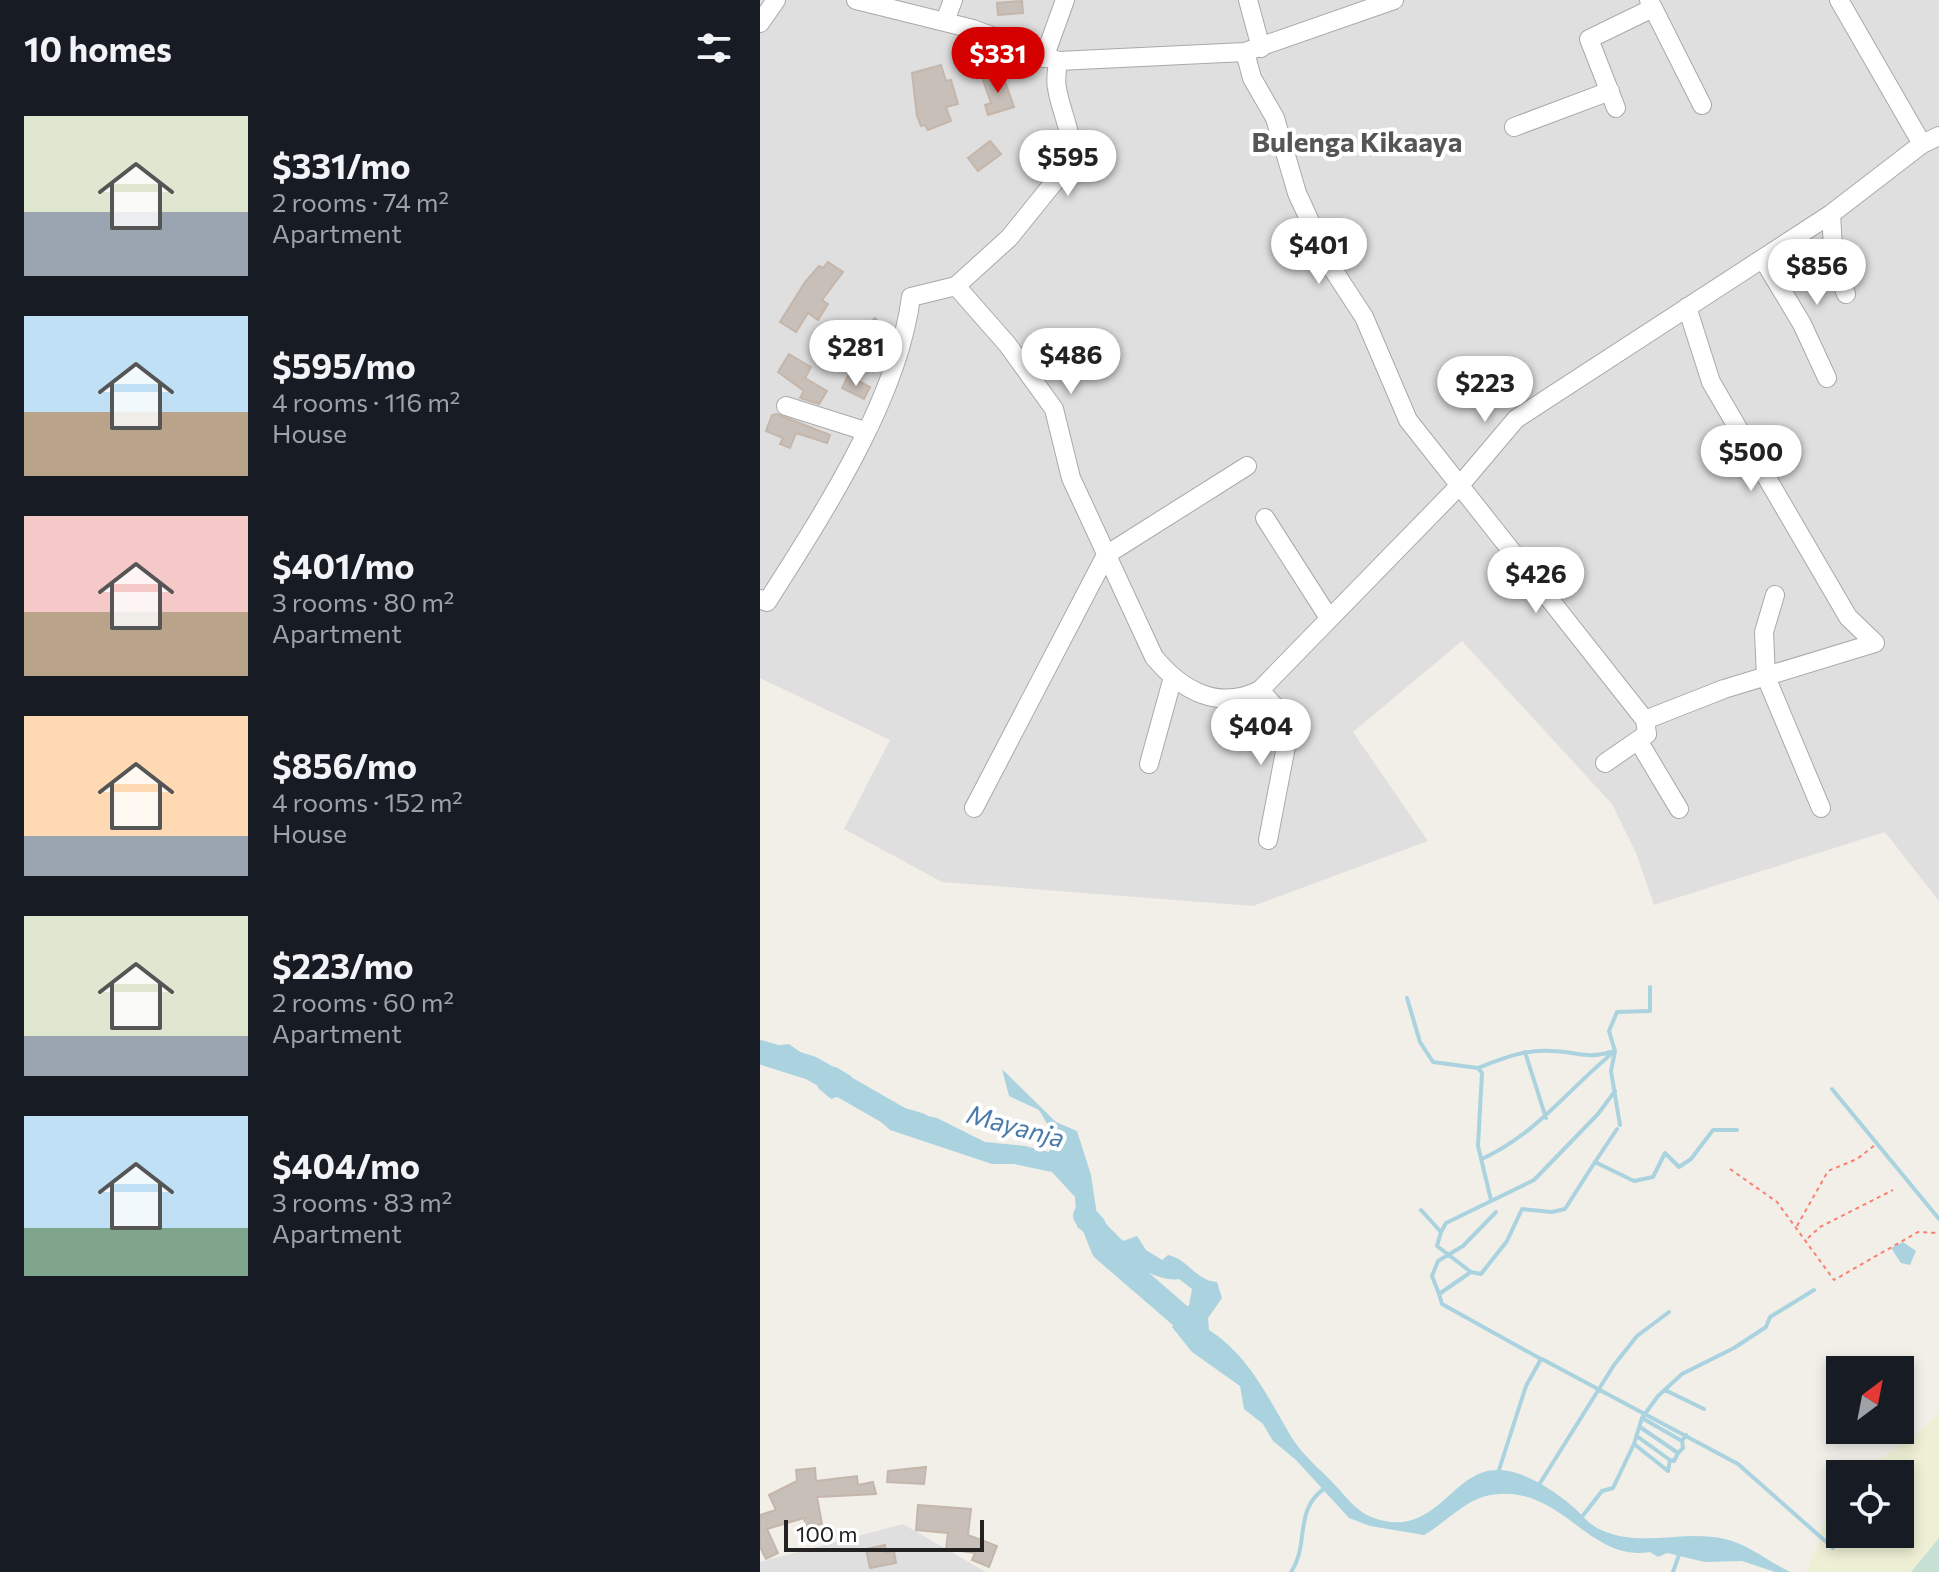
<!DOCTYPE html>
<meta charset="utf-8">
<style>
:root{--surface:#171b24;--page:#20242c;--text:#f1f3f6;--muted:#9ea1a6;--accent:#d40000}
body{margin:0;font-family:Commissioner,sans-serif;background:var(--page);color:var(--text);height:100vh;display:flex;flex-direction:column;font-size:30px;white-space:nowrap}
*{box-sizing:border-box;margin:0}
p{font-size:26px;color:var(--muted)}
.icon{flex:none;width:44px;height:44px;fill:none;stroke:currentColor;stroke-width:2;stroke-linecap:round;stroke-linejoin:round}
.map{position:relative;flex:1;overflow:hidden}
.panel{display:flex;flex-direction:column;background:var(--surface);width:760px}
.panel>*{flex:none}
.needle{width:52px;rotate:32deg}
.fabs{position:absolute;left:1066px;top:1356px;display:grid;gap:16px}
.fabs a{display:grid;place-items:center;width:88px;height:88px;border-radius:0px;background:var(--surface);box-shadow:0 4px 12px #0003;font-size:40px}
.scale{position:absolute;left:24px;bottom:20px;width:200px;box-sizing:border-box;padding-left:8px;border:4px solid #222;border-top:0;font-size:22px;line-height:28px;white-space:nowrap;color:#222;-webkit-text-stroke:6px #fff;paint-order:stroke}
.price{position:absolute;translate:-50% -68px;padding:0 18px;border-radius:28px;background:#fff;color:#222;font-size:26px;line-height:52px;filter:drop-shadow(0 2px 4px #0008)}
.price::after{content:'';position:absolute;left:50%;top:48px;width:24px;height:18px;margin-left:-12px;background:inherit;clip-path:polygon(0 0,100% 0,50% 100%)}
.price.active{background:var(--accent);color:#fff}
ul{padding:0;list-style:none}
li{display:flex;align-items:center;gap:24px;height:200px;padding:0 24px}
li span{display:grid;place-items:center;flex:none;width:224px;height:160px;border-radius:0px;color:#555}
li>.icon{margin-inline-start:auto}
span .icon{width:96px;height:96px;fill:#fffc;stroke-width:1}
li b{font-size:34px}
h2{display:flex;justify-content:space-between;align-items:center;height:96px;padding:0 24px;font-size:34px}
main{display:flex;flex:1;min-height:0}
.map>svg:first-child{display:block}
</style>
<main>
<section class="panel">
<h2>10 homes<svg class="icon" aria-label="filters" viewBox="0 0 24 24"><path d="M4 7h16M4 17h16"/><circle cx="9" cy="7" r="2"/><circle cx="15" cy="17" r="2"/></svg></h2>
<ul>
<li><span style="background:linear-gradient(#dfe7d0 60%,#9aa5b1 0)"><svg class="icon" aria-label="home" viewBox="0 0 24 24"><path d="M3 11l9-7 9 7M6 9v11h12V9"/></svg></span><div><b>$331/mo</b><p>2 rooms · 74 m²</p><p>Apartment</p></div></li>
<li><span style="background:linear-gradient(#bfe0f5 60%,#b9a48a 0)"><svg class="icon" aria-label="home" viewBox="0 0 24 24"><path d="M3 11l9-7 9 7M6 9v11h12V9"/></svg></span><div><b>$595/mo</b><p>4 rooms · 116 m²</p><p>House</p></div></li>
<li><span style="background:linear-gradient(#f6c9c9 60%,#b9a48a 0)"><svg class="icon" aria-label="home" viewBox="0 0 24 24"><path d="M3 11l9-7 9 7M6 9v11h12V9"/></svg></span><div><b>$401/mo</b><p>3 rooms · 80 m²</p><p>Apartment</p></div></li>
<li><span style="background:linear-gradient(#ffd9b3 75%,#9aa5b1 0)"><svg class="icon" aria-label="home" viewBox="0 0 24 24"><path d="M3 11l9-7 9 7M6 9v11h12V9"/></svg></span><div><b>$856/mo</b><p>4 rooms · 152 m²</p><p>House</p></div></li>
<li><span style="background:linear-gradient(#dfe7d0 75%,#9aa5b1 0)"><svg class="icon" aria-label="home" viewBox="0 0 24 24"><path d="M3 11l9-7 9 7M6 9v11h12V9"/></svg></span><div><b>$223/mo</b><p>2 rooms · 60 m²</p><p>Apartment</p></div></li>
<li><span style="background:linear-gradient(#bfe0f5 70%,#7fa58c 0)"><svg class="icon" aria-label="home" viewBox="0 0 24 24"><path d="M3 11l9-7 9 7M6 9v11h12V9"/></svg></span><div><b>$404/mo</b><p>3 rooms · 83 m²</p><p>Apartment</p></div></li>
</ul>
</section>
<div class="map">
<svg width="1179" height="1572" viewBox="0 0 1179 1572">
<rect width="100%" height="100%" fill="#f2efe9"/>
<path fill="#e0dfdf" d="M0 0H1179V901L1125 832 894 905 876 853 852 804 702 641 593 732 668 841 493 906 182 882 84 829 130 740 0 678Z
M143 1524 226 1572H0V1562Z"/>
<path fill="#eef0d5" d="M1179 1413V1538L1161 1563 1151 1572H1046L1061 1538 1060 1531 1080 1491V1534H1140V1474H1098L1152 1438Z"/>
<path fill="#c6e0d4" d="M1179 1538V1572H1151Z"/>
<path fill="#aad3df" d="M29 1044 58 1065 76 1067 91 1076 106 1104 121 1113 149 1112 177 1118 225 1142 265 1146 289 1152 295 1137 279 1110 249 1096 242 1069 296 1122 317 1131 331 1175 337 1215 363 1241 377 1236 386 1250 402 1260 408 1255C428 1259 436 1281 457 1282L462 1298 448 1318 449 1330C487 1354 507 1395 529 1433 540 1453 558 1467 573 1483 586 1496 596 1512 614 1518 676 1540 691 1470 737 1470 761 1469 794 1490 812 1506 822 1514 827 1523 839 1529 880 1549 924 1529 965 1539 990 1545 1007 1561 1030 1572H1015L982 1561 945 1562 907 1553 898 1557 890 1552C827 1563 799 1479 726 1496 704 1501 684 1524 664 1535L610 1526 589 1518 536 1460 513 1441 503 1424 484 1409 480 1386 432 1352 412 1327 429 1305 432 1289 419 1279C391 1284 341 1243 317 1227L315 1197 292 1172 254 1164H232L130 1130 89 1093 71 1099 58 1088 56 1080 25 1055 0 1059 3 1047Z
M1143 1242 1156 1251 1150 1265 1141 1263 1131 1248Z"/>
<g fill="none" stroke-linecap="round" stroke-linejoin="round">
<path stroke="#aad3df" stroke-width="4" d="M647 998 660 1042 673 1062 718 1068 722 1073 718 1146 731 1200
M765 1052 786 1118
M718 1068C743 1058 765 1049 792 1051 821 1052 824 1060 855 1051 808 1089 778 1133 722 1159
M1072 1089 1179 1219
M860 1125 851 1071 855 1051 849 1031 857 1012 890 1011V987
M835 1162 857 1129
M661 1210 681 1232 677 1246 711 1272
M681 1232 686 1223 774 1180 838 1114 855 1091
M679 1294 672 1276 678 1261 703 1246 736 1212
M782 1359 978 1464 1073 1548
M905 1390 944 1409
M882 1418 922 1441 926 1435
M880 1427 918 1453 923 1448 922 1441
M878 1437 910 1460 914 1461 918 1453
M874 1444 908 1471 910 1460
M738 1473 766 1386 781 1359 682 1304 679 1294 711 1272 721 1274 747 1241 762 1209 792 1212 805 1209 835 1162 874 1181 893 1177 905 1153 919 1167 931 1159 953 1130H977
M777 1488 854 1365 877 1336 909 1312
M821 1518 842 1491 853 1488 874 1444 882 1418 898 1396 922 1374 974 1348 1006 1327 1010 1317 1054 1290
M531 1572C550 1544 533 1510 565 1488
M913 1572 920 1552"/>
<path stroke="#aad3df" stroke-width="24" d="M0 1052 51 1068 140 1119 160 1125
M325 1216 334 1226 343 1249 431 1325 439 1339"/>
</g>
<path fill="#c7bfb8" stroke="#c4b6ab" stroke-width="2" d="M262 1 263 13 238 15 237 3Z
M181 65 186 81 191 80 198 104 186 107 191 121 168 130 165 125 161 126 157 116 152 73Z
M242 73 254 107 228 115 225 105 231 103 223 80Z
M230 141 241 154 218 171 208 158Z
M68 262 83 272 62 300 68 304 58 320 48 313 36 332 20 322 45 282 59 266 63 268Z
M115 318 123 327 107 340 110 343 98 359 88 351 102 328Z
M29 354 51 367 45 378 67 391 59 404 40 398 44 391 18 372Z
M88 376 110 387 104 399 82 388Z
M17 414 70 435 67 443 36 433 30 448 20 444 23 438 6 431 12 415Z
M166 1467 164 1484 127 1482 128 1471Z
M55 1468 56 1481 97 1476 98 1485 113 1482 116 1494 57 1497 62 1524 46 1527 44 1518 7 1529 18 1553 6 1559 0 1547V1515L16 1510 9 1495 37 1481 36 1470Z
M158 1505 211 1509 208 1535 237 1546 229 1567 212 1560 215 1553 186 1549 188 1533 156 1530Z
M125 1545 126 1553 134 1551 136 1563 110 1568 106 1549Z"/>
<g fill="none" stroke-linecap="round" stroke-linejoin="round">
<defs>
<path id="minor" d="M96 0 213 29 298 61 485 52 634 0
M488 0 501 48
M889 0 942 105
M1079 0 1162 144
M185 21 193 0
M0 23 16 0
M485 52 492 78 515 118 537 193 570 265 604 317 648 420 885 720 887 734 845 763
M284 58 305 0
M856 108 829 39 893 8
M754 127 850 91
M1071 214 1074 263 1086 294
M1003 259 1042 324 1067 378
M196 286 247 344 294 409 311 478 394 657C422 691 459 711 500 690L701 484 756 419 1071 214 1162 144 1179 136
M26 406 105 431
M505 518 569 618
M1015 595 1004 632 1006 677 1061 808
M0 599 7 602C62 515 138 400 151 297L196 286 249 238 308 165C317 138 301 115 297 88 295 80 297 70 298 61
M500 690 526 719 528 736 508 840
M885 720 964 689 1115 643 1088 617 951 382 927 307
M879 742 919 809
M389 764 413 677
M214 808 346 555 487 466"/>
</defs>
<use href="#minor" stroke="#a9a9a9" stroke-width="20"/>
<path stroke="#fa8072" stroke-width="2" stroke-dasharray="4 4" stroke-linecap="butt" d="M970 1169 1017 1202 1074 1280 1158 1232 1179 1233
M1037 1226 1068 1171 1097 1159 1115 1145
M1048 1238 1060 1227 1133 1190"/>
<use href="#minor" stroke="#fff" stroke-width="18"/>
</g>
<g text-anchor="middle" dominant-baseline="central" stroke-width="8" stroke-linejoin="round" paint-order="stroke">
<g font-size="26" font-style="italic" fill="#4a7aab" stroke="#fff">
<text transform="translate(256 1125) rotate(15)">Mayanja</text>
</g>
<g font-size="28" font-weight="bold" fill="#555" stroke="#fff">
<text x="597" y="141">Bulenga Kikaaya</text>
</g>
</g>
</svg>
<div class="fabs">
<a><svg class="needle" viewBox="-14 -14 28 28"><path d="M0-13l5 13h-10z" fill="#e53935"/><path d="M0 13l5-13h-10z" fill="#9ea1a6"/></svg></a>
<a><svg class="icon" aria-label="locate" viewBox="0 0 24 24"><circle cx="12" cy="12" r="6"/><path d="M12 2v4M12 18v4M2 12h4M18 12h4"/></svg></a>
</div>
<div class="scale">100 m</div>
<b class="price active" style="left:238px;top:95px">$331</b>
<b class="price" style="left:308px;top:198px">$595</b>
<b class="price" style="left:559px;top:286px">$401</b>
<b class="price" style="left:1057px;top:307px">$856</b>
<b class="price" style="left:96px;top:388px">$281</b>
<b class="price" style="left:311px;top:396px">$486</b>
<b class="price" style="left:725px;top:424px">$223</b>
<b class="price" style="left:991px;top:493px">$500</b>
<b class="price" style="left:776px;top:615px">$426</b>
<b class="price" style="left:501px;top:767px">$404</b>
</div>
</main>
